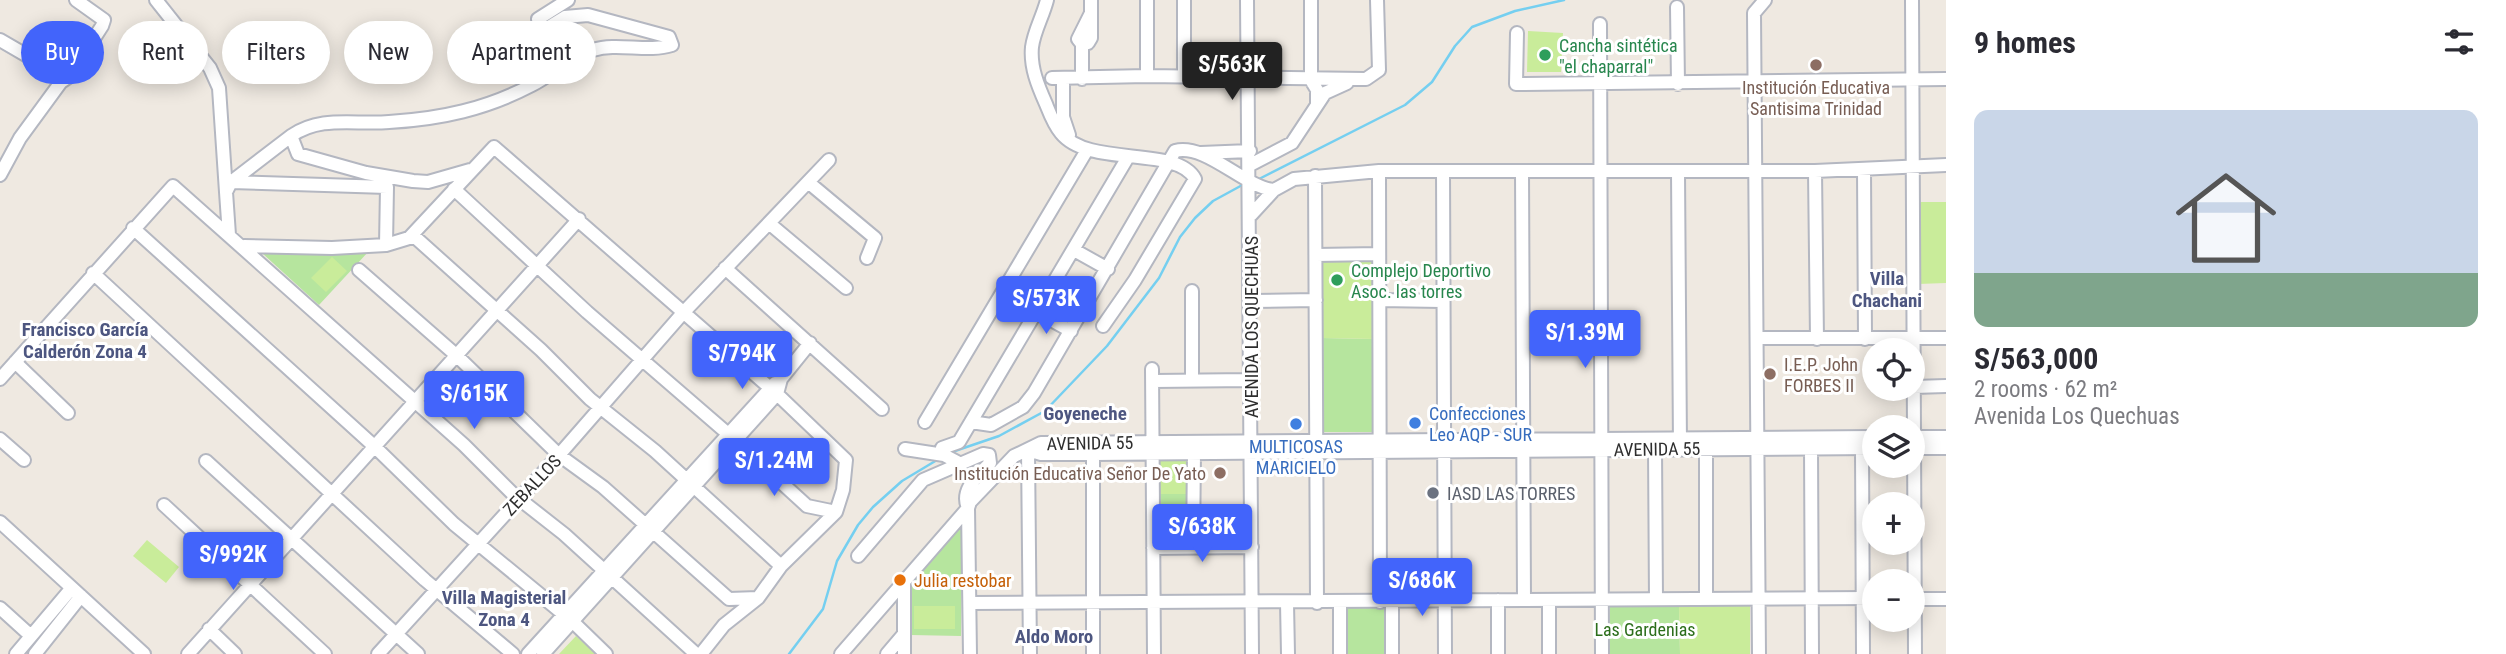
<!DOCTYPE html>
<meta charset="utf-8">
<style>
:root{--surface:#fff;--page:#f7f7f7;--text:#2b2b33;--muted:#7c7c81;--accent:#4264fb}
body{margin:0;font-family:"Roboto Condensed",sans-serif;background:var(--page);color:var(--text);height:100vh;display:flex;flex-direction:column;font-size:26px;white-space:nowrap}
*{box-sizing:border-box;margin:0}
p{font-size:23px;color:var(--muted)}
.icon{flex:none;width:38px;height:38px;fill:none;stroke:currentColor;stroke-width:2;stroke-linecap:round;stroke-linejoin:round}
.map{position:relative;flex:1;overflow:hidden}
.panel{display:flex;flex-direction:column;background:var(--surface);width:560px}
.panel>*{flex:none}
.hud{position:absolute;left:21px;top:21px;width:665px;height:63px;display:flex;gap:14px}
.controls{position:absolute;left:1862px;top:338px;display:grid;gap:14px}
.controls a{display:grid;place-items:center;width:63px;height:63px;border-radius:50%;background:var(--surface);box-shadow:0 4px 18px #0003;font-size:35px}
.price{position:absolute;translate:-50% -60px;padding:0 16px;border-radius:7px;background:var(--accent);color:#fff;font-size:23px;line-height:46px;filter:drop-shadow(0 2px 4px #0008)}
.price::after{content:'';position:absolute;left:50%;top:42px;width:21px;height:16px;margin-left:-10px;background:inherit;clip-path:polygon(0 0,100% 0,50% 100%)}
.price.on{background:#222;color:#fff}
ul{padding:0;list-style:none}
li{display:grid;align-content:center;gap:14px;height:371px;padding:0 28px}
li span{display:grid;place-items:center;height:217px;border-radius:14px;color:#555}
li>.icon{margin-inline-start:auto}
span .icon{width:126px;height:126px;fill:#fffc;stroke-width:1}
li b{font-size:30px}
h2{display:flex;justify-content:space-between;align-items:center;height:84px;padding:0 28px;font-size:30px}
.chip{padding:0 24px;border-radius:32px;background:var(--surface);box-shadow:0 4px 18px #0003;font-size:24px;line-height:63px}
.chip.on{background:var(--accent);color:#fff}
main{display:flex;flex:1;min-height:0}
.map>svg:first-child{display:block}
</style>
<main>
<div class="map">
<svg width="1946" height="654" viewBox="0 0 1946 654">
<rect width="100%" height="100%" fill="#efe9e1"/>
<path fill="#b6e59e" d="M369 251 319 305 262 253 263 252Z
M1322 338 1374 339 1373 432H1322Z
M1160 494H1187L1186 544 1160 543Z
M962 526 961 636 911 635 910 585Z
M1610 605H1679L1680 654H1609Z
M1345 606H1387V654H1345Z"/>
<path fill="#c9ec9a" d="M1528 31 1563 33 1561 72H1527Z
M1917 202H1946V283L1918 284Z
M332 257 347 271 326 292 311 278Z
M1322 260H1373L1374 339 1322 338Z
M1160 461H1187V494H1160Z
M147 540 179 567 166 583 133 556Z
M1679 605 1750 606V654H1680Z
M914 606H955V629H914Z
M576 636 596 654H559Z"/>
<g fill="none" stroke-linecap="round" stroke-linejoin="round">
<path stroke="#75cff0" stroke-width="2.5" d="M1259 179 1405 105 1432 82 1455 46 1472 27 1515 11 1564 0
M949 453 999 436 1045 411 1107 346 1159 278 1180 237 1195 218 1213 201 1246 183
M789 654 823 609 837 561 858 525 873 507 902 481 937 460"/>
<defs>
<path id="minor" d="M156 0 210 68 219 88 226 192
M1047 0C1043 16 1034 31 1032 47 1030 67 1038 86 1046 104 1050 114 1054 125 1061 133 1089 168 1177 145 1195 179L1135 280 1103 326
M1147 0V76
M1184 0V76
M1247 0 1252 654
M1311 0V80L1317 90V103
M1912 0 1915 654
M1677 7 1678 84
M1600 24 1602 654
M1517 33 1516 84 1946 79
M0 40 31 58 61 82
M1082 44 1088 43 1091 38V0
M1052 78 1147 76 1366 79 1379 70 1377 0
M1063 78V117L1069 135
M1082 79V44L1078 39 1091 13
M1201 153 1250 151
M1250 165 1292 143 1325 93 1347 83
M470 170 428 182 413 181 366 173 298 154 291 136C321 115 354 125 389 122 441 119 486 109 532 85 553 74 571 57 593 50 618 42 647 53 672 45L669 37 588 15 565 17 547 28 539 25 538 19 568 0
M1864 170 1865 339
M1379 171 1380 602
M1443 171 1445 654
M1522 171 1524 600
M1815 171 1817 339
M1678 172 1680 445
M0 175 20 138 61 82 70 76 102 26 104 20 76 0
M1315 176 1317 603
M231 182 387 187 386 245
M808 182 875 238 867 258
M454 189 587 312 727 433 807 506 836 512
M1251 215 1274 190
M770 224 846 288
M133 228 374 446 454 524 572 621 606 654
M229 235 226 192 231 182 291 136
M409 238H416L541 350 590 399 655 451 781 566
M244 246 332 248 386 245 409 238 494 147 777 394 846 460 843 490 836 512 781 566 758 598 724 625 701 654
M1074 250 1108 269
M1316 255 1379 254
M725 268 882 409
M359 270 456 355 559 455 603 487 729 599 758 598
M93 273 425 580 513 654
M1379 300 1442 301
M1252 301 1316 300
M1037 312 1071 331
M1757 338H1946
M15 362 68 413
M1152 369 1154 654
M0 379 173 186 464 445 513 494 564 534 696 654
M1192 380V291
M1153 381 1251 380
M1914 387 1946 386
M925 422 1087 150
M971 422 991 425 1023 407 1034 393 1175 151C1206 143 1244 187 1274 190L1294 179 1379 171H1815L1946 165
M1913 437H1946
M0 439 24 460
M1811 447 1812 654
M1655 448 1656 599
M1862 448 1863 654
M1913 448H1946
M905 449 944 455
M1028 450 1041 454H1093L1874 448
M1028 450 1030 654
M206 461 418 654
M961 464 944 455 942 448 959 442 1128 157
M164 505 325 654
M0 522 144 654
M1153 548 1252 547
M1193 548 1194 453
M858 556 923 480 983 454 989 455 990 463C978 476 960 489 968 508L970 654
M1706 599V448
M1913 599H1946
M1498 600V654
M1549 600V654
M1392 601V654
M970 603 1874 598
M1287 603 1288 654
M0 608 31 636
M209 629 235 654
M16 654 71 589
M35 654 81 596
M188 654 579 219
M378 654 559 455 682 314 829 160
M528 654 775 383
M543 654 777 394 781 379 810 343
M841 654 968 508 970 502 1014 456 1041 443 1874 437
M887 654 904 634
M904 654V581
M1093 654V454
M1340 654V602
M1759 654 1754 13 1765 0"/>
</defs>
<use href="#minor" stroke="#b4b7c1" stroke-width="16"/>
<use href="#minor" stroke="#fff" stroke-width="12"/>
</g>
<g fill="#2e9e5b" stroke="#fff" stroke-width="2.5">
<circle cx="1545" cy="55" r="7"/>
<circle cx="1337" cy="280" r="7"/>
</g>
<g fill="#8d6e63" stroke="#fff" stroke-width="2.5">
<circle cx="1816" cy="65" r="7"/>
<circle cx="1770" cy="374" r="7"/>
<circle cx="1220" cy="473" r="7"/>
</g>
<g fill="#3f7fe0" stroke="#fff" stroke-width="2.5">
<circle cx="1415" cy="423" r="7"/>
<circle cx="1296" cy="424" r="7"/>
</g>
<circle fill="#6b7280" stroke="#fff" stroke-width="2.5" cx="1433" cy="493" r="7"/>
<circle fill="#e8710a" stroke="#fff" stroke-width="2.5" cx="900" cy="580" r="7"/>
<g text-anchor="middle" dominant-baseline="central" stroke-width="6" stroke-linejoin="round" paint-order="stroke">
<g font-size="18" fill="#27864d" stroke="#fff" text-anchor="start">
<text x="1559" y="45">Cancha sintética<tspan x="1559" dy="21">"el chaparral"</tspan></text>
<text x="1351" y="270">Complejo Deportivo<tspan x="1351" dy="21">Asoc. las torres</tspan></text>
</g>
<g font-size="18" fill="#785e54" stroke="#fff">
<text x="1816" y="87">Institución Educativa<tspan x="1816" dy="21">Santisima Trinidad</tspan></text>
<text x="1784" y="364" text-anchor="start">I.E.P. John<tspan x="1784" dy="21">FORBES II</tspan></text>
<text x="1206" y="473" text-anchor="end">Institución Educativa Señor De Yato</text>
</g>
<g font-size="18" fill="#2e2e2e" stroke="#fff">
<text transform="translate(1251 327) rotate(-90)">AVENIDA LOS QUECHUAS</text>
<text transform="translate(1090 443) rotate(-1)">AVENIDA 55</text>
<text transform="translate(1657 449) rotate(-1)">AVENIDA 55</text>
<text transform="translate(532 485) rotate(-47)">ZEBALLOS</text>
</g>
<g font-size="18" fill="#366cbe" stroke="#fff" text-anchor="start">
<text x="1429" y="413">Confecciones<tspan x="1429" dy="21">Leo AQP - SUR</tspan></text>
<text x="1296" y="446" text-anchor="middle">MULTICOSAS<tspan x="1296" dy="21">MARICIELO</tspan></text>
</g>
<g font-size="18" fill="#5b616d" stroke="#fff" text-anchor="start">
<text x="1447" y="493">IASD LAS TORRES</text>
</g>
<g font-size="18" fill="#c56008" stroke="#fff" text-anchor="start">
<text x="914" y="580">Julia restobar</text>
</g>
<g font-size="18" fill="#2c6e1b" stroke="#fff">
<text x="1645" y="629">Las Gardenias</text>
</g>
<g font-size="19" font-weight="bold" fill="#4d5680" stroke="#fff">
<text x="1887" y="278">Villa<tspan x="1887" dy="22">Chachani</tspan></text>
<text x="85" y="329">Francisco García<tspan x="85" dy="22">Calderón Zona 4</tspan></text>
<text x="1085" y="413">Goyeneche</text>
<text x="504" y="597">Villa Magisterial<tspan x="504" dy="22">Zona 4</tspan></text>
<text x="1054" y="636">Aldo Moro</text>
</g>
</g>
</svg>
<div class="controls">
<a><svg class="icon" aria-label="locate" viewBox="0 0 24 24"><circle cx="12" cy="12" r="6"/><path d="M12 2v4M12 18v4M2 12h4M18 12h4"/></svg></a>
<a><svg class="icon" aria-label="layers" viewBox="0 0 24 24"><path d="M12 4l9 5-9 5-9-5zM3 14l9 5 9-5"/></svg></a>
<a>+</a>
<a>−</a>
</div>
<b class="price on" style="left:1232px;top:102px">S/563K</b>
<b class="price" style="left:1046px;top:336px">S/573K</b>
<b class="price" style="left:1585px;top:370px">S/1.39M</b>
<b class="price" style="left:742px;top:391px">S/794K</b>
<b class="price" style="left:474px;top:431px">S/615K</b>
<b class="price" style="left:774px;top:498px">S/1.24M</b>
<b class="price" style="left:1202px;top:564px">S/638K</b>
<b class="price" style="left:233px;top:592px">S/992K</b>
<b class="price" style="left:1422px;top:618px">S/686K</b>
<div class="hud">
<a class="chip on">Buy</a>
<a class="chip">Rent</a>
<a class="chip">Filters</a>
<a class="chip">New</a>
<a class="chip">Apartment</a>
</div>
</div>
<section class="panel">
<h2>9 homes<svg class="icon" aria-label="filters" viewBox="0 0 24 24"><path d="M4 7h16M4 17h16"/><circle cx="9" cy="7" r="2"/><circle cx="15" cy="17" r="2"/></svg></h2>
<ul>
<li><span style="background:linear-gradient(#c9d6e8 75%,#7fa58c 0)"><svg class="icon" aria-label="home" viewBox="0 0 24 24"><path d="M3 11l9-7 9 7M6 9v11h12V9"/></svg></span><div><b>S/563,000</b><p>2 rooms · 62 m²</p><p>Avenida Los Quechuas</p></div></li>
</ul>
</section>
</main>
